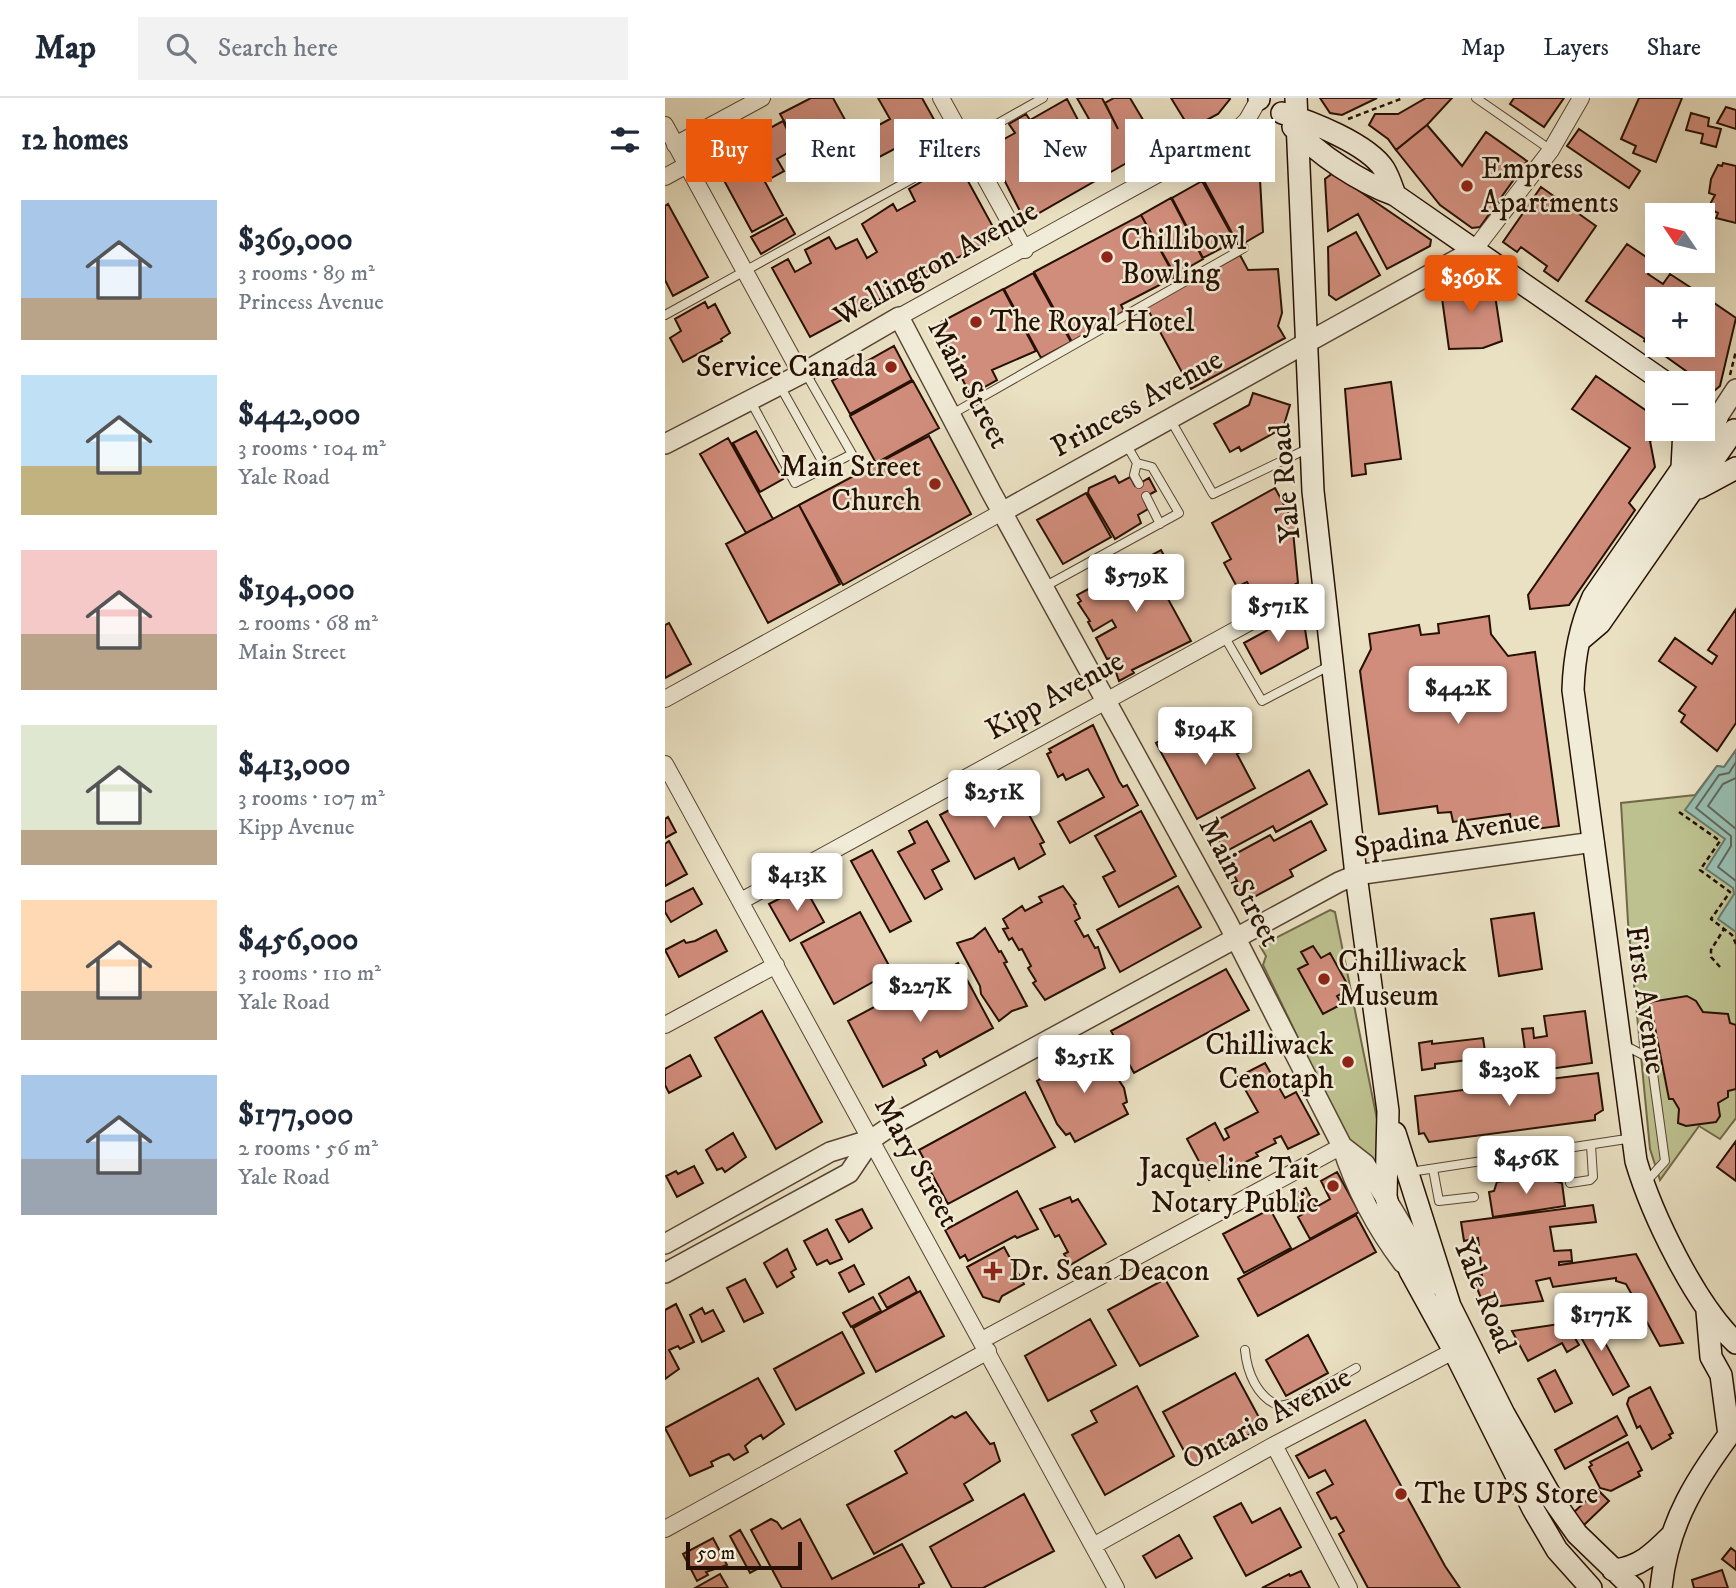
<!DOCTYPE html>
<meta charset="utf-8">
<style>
:root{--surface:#fff;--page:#f2f2f3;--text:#1f2937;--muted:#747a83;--line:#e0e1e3;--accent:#ea580c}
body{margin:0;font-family:"IM FELL DW Pica",serif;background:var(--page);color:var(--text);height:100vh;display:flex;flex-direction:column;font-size:26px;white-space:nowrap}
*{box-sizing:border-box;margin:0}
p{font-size:23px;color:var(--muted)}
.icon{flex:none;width:38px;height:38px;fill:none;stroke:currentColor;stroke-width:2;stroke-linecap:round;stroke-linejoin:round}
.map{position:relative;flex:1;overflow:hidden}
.panel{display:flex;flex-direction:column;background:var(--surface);width:665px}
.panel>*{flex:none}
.guide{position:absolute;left:21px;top:21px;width:665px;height:63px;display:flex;gap:14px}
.needle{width:46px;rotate:305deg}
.fabs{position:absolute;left:980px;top:105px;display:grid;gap:14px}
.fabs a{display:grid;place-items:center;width:70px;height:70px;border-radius:0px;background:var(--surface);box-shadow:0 7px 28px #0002;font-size:35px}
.scale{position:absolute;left:21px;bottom:18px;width:116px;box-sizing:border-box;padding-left:7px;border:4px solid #261002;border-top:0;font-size:19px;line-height:24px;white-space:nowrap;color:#261002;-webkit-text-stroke:5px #f1ecd8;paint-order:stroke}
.price{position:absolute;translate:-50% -60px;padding:0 16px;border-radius:7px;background:#fff;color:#222;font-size:23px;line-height:46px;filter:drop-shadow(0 2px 4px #0008)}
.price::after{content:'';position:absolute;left:50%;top:42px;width:21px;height:16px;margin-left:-10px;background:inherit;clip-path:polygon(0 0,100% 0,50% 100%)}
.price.active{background:var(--accent);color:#fff}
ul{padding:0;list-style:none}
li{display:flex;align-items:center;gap:21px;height:175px;padding:0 21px}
li span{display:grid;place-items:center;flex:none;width:196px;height:140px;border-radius:0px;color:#555}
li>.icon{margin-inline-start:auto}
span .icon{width:84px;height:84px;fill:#fffc;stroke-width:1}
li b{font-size:30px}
h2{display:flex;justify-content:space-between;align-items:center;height:84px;padding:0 21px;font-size:30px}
.pill{padding:0 24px;border-radius:0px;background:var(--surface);box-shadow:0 7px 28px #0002;font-size:24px;line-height:63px}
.pill.active{background:var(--accent);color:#fff}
header{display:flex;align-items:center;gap:42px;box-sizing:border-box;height:98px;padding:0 35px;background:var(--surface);border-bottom:2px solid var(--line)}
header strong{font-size:33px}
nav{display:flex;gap:38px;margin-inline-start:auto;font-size:24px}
.search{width:490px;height:63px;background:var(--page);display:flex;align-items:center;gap:18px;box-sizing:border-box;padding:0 24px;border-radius:0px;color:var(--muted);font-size:26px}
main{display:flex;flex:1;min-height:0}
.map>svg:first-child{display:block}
</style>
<header>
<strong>Map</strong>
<div class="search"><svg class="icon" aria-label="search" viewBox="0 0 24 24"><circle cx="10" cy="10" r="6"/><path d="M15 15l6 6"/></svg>Search here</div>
<nav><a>Map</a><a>Layers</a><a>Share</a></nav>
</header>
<main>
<section class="panel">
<h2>12 homes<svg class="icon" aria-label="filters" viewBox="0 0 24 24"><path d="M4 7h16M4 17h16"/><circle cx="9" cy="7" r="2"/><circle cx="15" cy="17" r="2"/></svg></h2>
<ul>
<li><span style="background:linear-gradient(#a9c7e8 70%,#b9a48a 0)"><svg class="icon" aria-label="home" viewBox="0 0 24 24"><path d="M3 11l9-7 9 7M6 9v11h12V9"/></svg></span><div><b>$369,000</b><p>3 rooms · 89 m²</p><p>Princess Avenue</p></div></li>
<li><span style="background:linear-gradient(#bfe0f5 65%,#c2b280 0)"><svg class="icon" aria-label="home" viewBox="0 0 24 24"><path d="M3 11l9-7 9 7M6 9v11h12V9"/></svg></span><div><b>$442,000</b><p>3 rooms · 104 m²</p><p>Yale Road</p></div></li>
<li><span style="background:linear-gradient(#f6c9c9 60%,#b9a48a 0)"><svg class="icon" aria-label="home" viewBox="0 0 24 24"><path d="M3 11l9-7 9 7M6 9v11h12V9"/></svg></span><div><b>$194,000</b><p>2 rooms · 68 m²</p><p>Main Street</p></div></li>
<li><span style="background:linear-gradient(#dfe7d0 75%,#b9a48a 0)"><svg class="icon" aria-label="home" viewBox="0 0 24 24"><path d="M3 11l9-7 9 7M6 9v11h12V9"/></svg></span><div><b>$413,000</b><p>3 rooms · 107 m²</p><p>Kipp Avenue</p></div></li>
<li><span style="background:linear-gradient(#ffd9b3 65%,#b9a48a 0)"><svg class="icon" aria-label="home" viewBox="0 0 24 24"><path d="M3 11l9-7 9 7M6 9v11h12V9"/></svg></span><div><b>$456,000</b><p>3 rooms · 110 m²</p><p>Yale Road</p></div></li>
<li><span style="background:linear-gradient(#a9c7e8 60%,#9aa5b1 0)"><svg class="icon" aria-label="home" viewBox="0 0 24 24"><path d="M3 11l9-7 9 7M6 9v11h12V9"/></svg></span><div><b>$177,000</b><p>2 rooms · 56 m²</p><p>Yale Road</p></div></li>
</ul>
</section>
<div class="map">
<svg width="1071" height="1490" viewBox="0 0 1071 1490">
<rect width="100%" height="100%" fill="#eae1c3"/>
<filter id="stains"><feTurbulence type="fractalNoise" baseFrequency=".00286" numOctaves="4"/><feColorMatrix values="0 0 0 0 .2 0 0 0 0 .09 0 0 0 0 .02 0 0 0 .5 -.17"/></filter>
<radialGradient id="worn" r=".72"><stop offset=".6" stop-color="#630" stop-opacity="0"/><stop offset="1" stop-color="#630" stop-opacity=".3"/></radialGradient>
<path fill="#bdc18f" stroke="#726848" stroke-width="2" d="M1071 652V1020L1055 1041 1034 1028 995 1082 985 1051 963 824 956 705 1030 697 1052 668 1059 669Z
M665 812 670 814 714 1031 711 1071 685 1048 598 867 601 858 595 848Z"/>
<path fill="#98beb2" stroke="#6a786c" stroke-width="2" d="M1071 652V834L1053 821 1069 796 1068 790 1041 771 1060 741 1020 712 1052 668 1059 669Z"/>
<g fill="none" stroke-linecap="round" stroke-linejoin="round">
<path stroke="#5f675a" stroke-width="2" d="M1071 664 1064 675 1054 677 1031 710 1066 738V748L1053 769 1071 783
M1071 680 1058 686 1043 708 1071 731"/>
</g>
<path fill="#d18d7c" stroke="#261002" stroke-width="2" d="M146 0H168L190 40 225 21 213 0H257L286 52 246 73 233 49 203 65 193 47 147 73 115 16Z
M412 0H437L453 31 440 5 449 0H465L493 47 360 123 323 50 350 35 344 26 361 16 365 22 402 1 415 26 424 21Z
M506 0H564L565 1 553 16 525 31Z
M655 0H712L677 17 665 15Z
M761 0H787L762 27 731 52 723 41 704 27 710 16H733Z
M849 0H899L879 29 845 6Z
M974 0H1017L991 64 968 55 971 48 956 41Z
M1061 9 1071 12V31L1052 25Z
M1026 15 1044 20 1043 28 1056 31 1051 49 1036 45 1038 36 1021 32Z
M118 23 131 50 112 61 119 73 101 83 79 44Z
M762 27 797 68 821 34 862 63 815 129 807 130 775 107 731 52Z
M914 31 975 73 964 90 902 48Z
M75 38 118 117 87 134 49 64 55 61 50 52Z
M581 58H589L594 64 598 134 574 148 538 81Z
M292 63 333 138 145 239 107 170 123 161 130 174 146 165 140 152 164 139 171 151 192 141 202 160 212 154 197 126 228 106 232 113 250 103 244 91Z
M1058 65 1071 68V125L1051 120 1053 115 1043 110 1050 97 1044 95 1046 81 1053 67 1057 68Z
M668 75 766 142 765 148 722 171 693 116 663 133 660 81Z
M537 83 570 143 538 160 507 100Z
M876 89 931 128 893 183 879 173 882 168 856 149 852 154 838 144Z
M506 100 538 161 510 177 476 117Z
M3 106 43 179 8 198 0 182V108Z
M476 117 510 179 456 207 459 213 407 244 369 174Z
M121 120 130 136 96 156 86 139Z
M691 134 715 177 671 202 664 197 663 149Z
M962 146 990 165 983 176 998 186 1005 176 1034 195 1030 201H992V247H1038L1048 232 1038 225V221L1049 205 1071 220 1055 288 1049 293 979 243 980 241 921 203Z
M575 157 583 172 613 171 617 215 613 228 620 240 526 291 481 208Z
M368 175 406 244 376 260 339 191Z
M804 177 813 178 830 197 837 243 818 250 784 251 776 193Z
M338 191 371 253 327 272 332 282 305 297 273 230 276 224Z
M40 204 43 210 50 206 65 235 56 241 57 243 18 264 5 240 16 233 10 221Z
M229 248 247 282 185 316 167 283Z
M931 278 992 320V331H996L998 337 985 343 990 369 964 405 970 412 904 507 865 511 863 497 965 350 907 311Z
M248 283 274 330 211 365 185 318Z
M726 284 736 361 700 366 701 376 687 378 680 291Z
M588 295 625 307 618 330 576 353 574 349 565 354 549 326 584 307Z
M91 333 118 381 95 394 68 345Z
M264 338 306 416 178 487 134 407Z
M63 340 108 421 81 435 35 356Z
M450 378 454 385 465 379 470 388 484 380 491 393 478 400 483 411 473 417 476 425 450 441 423 395 424 390Z
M610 390 632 431 628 433 633 485 594 505 582 484 572 489 559 465 566 461 547 425Z
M421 395 446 439 398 466 372 422Z
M134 407 175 486 103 525 61 446Z
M496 452 518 493 503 501 526 543 467 572 469 575 454 583 446 560 442 561 431 540 451 529 447 522 428 533 423 524 425 523 413 505 416 503 412 497Z
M1071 511V625L1052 653 1016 624 1020 617 1014 613 1031 589 994 563 1010 540 1047 566 1052 558 1043 552Z
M632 516 640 531 643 550 596 576 579 545Z
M824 518 826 536 843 558 870 554 894 728 847 734 845 716 788 724 786 714 773 715 772 708 714 716 695 573 706 551 704 536 754 527 756 537 774 535 773 526Z
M4 525 26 566 0 580V527Z
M553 611 558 619 535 632 547 654 571 641 577 653 572 656 590 690 532 721 491 645Z
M428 627 454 683 458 689 462 687 473 707 405 745 393 724 439 699 423 671 401 682 398 676 393 679 382 656 386 654 384 651Z
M644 672 662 706 611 734 608 728 560 754 545 726Z
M344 680 379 744 375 746 380 756 354 771 349 760 310 781 275 717Z
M476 713 511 778 454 809 438 779 450 773 430 738Z
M3 719 11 734 0 740V721Z
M262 723 284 763 267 772 277 791 260 801 233 754 250 745 244 733Z
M646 723 661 752 625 772 628 778 578 805 567 785 572 783 561 761 605 737 609 743Z
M4 743 22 776 0 788V746Z
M207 752 246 823 225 834 186 763Z
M139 788 159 824 125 843 104 806Z
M398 788 411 806 409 807 415 820 410 823 419 839 423 837 430 850 433 849 440 870 380 902 368 885 371 883 363 870 366 868 357 851 354 852 347 840 344 842 338 831 343 830 338 821 357 808 360 813 377 804 374 799Z
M513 788 536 829 455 874 432 832Z
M28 790 37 806 6 824 0 814V804Z
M195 814 227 873 169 906 136 845Z
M869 815 877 871 834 878 826 821Z
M320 830 334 854 336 853 342 864 339 865 362 908 347 913 334 923 316 896 315 888 292 845 308 840Z
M51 832 62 853 14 879 0 852 19 842 21 845 30 843Z
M648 848 656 860 665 855 685 891 672 898 677 906 658 916 633 871 643 866 636 854Z
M293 865 328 930 275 959 272 953 258 961 261 967 218 989 183 923 260 882 258 878 269 873 271 877Z
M561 871 584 912 469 975 446 933Z
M1022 898 1031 903 1038 914 1063 916 1065 925 1071 927V991L1063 993V999L1053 1005 1055 1018 1051 1024 1021 1028 1013 1025 1014 1011 1008 1001H1004L985 904Z
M97 913 157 1024 111 1051 50 940Z
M920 913 927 965 863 974 857 931 868 930 869 940 882 938 879 918Z
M818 940 821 960 770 966V970L757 972 754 945 767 943V946Z
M433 951 459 990 462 1004 458 1006 463 1016 410 1044 405 1035 401 1037 392 1026 372 983 396 969 394 967Z
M25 957 36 978 4 995 0 987V971Z
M600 965 620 1000 631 994 654 1036 623 1051 616 1038 609 1041 611 1045 591 1055 593 1058 544 1082 522 1041 550 1025 559 1042 564 1039 560 1031 593 1014 573 979Z
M933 975 938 1012 930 1017V1022L764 1044 759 1035 754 1036 750 998Z
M360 994 390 1049 283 1106 254 1052Z
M68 1035 81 1059 60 1074 57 1070 52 1072 41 1052Z
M1071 1043V1083L1052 1069Z
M29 1068 38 1085 12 1099 1 1078 11 1073 13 1076Z
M672 1074 694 1114 645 1141 633 1119 638 1116 628 1097 641 1090 651 1109 665 1101 656 1083Z
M887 1077 888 1083 897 1085 900 1108 828 1119 824 1094 829 1093 832 1084Z
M352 1093 373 1131 352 1140 350 1138 303 1163 300 1157 295 1160 280 1132Z
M405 1099 407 1104 413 1101 441 1146 405 1167 399 1156 403 1154 394 1137 390 1139 375 1111Z
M928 1107 931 1124 885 1129 889 1153 906 1152 907 1163 894 1164V1167L971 1156 1018 1245 995 1248 961 1186 951 1183V1180L888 1189 885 1180 871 1183 878 1203 820 1210 807 1178 817 1177 813 1140 799 1143 796 1124Z
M197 1111 207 1130 184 1144 171 1122Z
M605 1111 626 1150 579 1175 558 1136Z
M691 1117 711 1154 593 1218 573 1181Z
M162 1131 177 1161 165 1166 162 1162 152 1167 139 1143Z
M339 1149 359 1186 337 1198 334 1204 318 1199 302 1169Z
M122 1151 131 1171 126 1174 129 1179 112 1189 99 1165Z
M189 1167 199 1186 184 1194 174 1175Z
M244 1179 252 1194 222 1210 214 1196Z
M80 1181 98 1215 79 1224 62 1190Z
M500 1181 533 1238 475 1268 443 1212Z
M255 1193 279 1238 211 1274 188 1230Z
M208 1199 216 1213 186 1229 178 1215Z
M11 1206 29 1244 15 1251 13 1248 4 1252 14 1271 0 1281V1212Z
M37 1210 40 1216 48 1212 59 1233 37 1244 25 1217Z
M923 1214 964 1288 948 1297 907 1223Z
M425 1221 451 1267 383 1303 360 1258Z
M901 1225 914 1247 902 1254 897 1245 863 1263 847 1233Z
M177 1234 199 1275 131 1312 109 1271Z
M643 1237 663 1275 621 1298 601 1262Z
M890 1272 907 1305 890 1314 873 1281Z
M570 1275 597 1325V1330L529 1366 525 1364 498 1314Z
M93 1280 119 1326 98 1341 96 1337 87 1342 80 1348 83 1354 69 1362 64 1356 56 1359 46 1364 48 1368 25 1378 0 1330Z
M472 1288 509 1358 440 1397 407 1337 432 1324 426 1313Z
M985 1289 1008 1335 1004 1337 1006 1340 987 1351 975 1328 972 1330 962 1306 964 1300Z
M301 1314 325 1346 329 1345 335 1363 299 1386 308 1402 209 1456 182 1407 242 1375 230 1353 287 1318 290 1320Z
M952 1318 962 1337 900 1371 890 1352Z
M700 1322 780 1468 795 1490H703L674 1436 679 1433 671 1419 666 1421 652 1395 668 1386 660 1372 644 1380 631 1358Z
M963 1344 977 1372 973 1374 975 1378 946 1393 935 1390 924 1369 927 1367 925 1364Z
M933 1392 944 1403 919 1427 908 1415Z
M359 1396 389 1453 318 1490H287L265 1449Z
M576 1405 587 1425 615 1410 636 1449 581 1478 549 1419Z
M106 1421 112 1424 117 1431 135 1421 167 1481 237 1446 259 1485 254 1487V1490H117L86 1432Z
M75 1432 96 1469 85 1475 65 1438Z
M514 1437 527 1460 491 1480 478 1458Z
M48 1440 62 1467 41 1474 43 1477 32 1483 18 1456Z
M1066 1450 1071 1454V1472L1057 1461Z
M1057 1472 1063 1490H1029L1027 1482Z
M636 1473 645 1490H597L624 1476 625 1478Z
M55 1476 63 1490H30Z"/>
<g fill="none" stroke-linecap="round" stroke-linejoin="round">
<defs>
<path id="service" d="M811 0 886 52
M300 44 378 0
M0 217 303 50
M115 288 161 370
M85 302 130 385 187 356 140 274
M287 316 579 150
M505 321 548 396 644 350
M461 346 472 365 469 377 474 386
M481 398 495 426
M379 489 514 415 487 369 472 365
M559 538 597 603 666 567
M957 946 986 961 1000 1063 980 1085
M768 1071 774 1103 809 1099
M745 1074 968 1040
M905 1085 925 1082 928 1079 926 1047
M580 1252C582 1274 592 1300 615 1308L629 1305 691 1270"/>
<path id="minor" d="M276 0 360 152
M0 27 136 276
M10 47 97 0
M0 79 20 68
M809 152 886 52 916 0
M234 219 571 33 582 22 594 1
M0 601 337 414
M0 666 451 1490
M76 803 627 501 661 495
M0 927 111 867
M317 1242 677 1048
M609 1347 684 1490
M0 1431 323 1253
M428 1448 609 1347 798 1248"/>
<path id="tertiary" d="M1052 320 1071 291
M0 346 136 276 234 219 326 394 562 823 677 1048C691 1092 710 1128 738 1165
M337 414 809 152
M677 1048 700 1066 773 1187
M0 1146 165 1054 207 1041 229 1026 674 784 691 777 929 744
M0 1175 184 1075 207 1041"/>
<path id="secondary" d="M631 0 648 393 691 777 723 1013 721 1098 727 1127 745 1173 789 1253 868 1411 892 1452 926 1490
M594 1V0
M617 15C645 23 703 46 719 71 724 79 727 89 730 97L1001 285
M628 29C653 57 695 84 730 97
M1052 320 928 499C915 528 909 560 908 592L971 1063C987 1117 1030 1206 1071 1245
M1017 370 1019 331
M1034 390 1071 370
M915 542 935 525 1069 332
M730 1035 785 1208 839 1316 888 1402 912 1436 968 1490
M1042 1213 1046 1259 1056 1277 1064 1337
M948 1472C974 1470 989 1455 1006 1438
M996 1490C1003 1422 1032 1381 1071 1327"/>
</defs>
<use href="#service" stroke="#574432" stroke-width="10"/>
<use href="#minor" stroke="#574432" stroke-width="18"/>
<use href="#tertiary" stroke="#574432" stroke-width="22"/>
<use href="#secondary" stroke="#261002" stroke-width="24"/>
<path stroke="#261002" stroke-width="2.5" stroke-dasharray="5 3.5" stroke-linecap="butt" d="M683 21 738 0
M1065 277 1071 253
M1014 714 1055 743 1035 772 1065 794 1046 821 1067 837 1071 846
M1055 869 1046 859V852L1059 831"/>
<use href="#service" stroke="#f1ecd8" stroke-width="8"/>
<use href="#minor" stroke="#f1ecd8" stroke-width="16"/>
<use href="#tertiary" stroke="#f1ecd8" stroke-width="19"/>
<use href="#secondary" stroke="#f1ecd8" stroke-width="21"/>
</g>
<g fill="#8f2418" stroke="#f1ecd8" stroke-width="2.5">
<circle cx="802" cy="88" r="7"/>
<circle cx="442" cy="159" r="7"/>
<circle cx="311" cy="224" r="7"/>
<circle cx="226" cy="269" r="7"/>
<circle cx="270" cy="386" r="7"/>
<circle cx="659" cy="881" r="7"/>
<circle cx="683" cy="964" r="7"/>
<circle cx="668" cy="1088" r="7"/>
<path d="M324.5 1162.5h7v7h7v7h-7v7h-7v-7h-7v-7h7z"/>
<circle cx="736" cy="1396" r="7"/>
</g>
<g text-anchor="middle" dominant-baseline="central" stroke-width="5" stroke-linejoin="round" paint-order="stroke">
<g font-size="30" fill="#261002" stroke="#f1ecd8" text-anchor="start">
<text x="816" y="71">Empress<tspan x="816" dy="34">Apartments</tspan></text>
<text x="456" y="142">Chillibowl<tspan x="456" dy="34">Bowling</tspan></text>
<text x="325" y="224">The Royal Hotel</text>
<text x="212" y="269" text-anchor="end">Service Canada</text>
<text x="256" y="369" text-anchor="end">Main Street<tspan x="256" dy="34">Church</tspan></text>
<text x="673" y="864">Chilliwack<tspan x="673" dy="34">Museum</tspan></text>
<text x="669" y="947" text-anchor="end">Chilliwack<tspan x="669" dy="34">Cenotaph</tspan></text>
<text x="654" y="1071" text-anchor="end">Jacqueline Tait<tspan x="654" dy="34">Notary Public</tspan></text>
<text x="344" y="1173">Dr. Sean Deacon</text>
<text x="750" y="1396">The UPS Store</text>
</g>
<g font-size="30" fill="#261002" stroke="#f1ecd8">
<text transform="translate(271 166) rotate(-29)">Wellington Avenue</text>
<text transform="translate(303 286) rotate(62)">Main Street</text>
<text transform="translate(472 306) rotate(-29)">Princess Avenue</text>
<text transform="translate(621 385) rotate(-95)">Yale Road</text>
<text transform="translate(390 598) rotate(-29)">Kipp Avenue</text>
<text transform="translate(782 736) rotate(-9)">Spadina Avenue</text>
<text transform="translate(574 784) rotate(62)">Main Street</text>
<text transform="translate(980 902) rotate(82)">First Avenue</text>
<text transform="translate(251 1064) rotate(61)">Mary Street</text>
<text transform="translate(819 1198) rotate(68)">Yale Road</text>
<text transform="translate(602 1321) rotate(-28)">Ontario Avenue</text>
</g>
</g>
<rect width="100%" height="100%" filter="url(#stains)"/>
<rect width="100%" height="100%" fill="url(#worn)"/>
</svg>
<div class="fabs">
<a><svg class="needle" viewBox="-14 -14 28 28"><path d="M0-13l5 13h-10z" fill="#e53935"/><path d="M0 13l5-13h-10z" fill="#747a83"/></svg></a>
<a>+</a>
<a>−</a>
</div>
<div class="scale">50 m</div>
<b class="price active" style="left:806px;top:217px">$369K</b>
<b class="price" style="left:471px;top:516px">$579K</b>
<b class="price" style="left:613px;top:546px">$571K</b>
<b class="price" style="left:793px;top:628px">$442K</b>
<b class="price" style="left:540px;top:669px">$194K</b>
<b class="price" style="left:329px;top:732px">$251K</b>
<b class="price" style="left:132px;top:815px">$413K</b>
<b class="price" style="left:255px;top:926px">$227K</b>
<b class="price" style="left:419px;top:997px">$251K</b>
<b class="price" style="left:844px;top:1010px">$230K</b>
<b class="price" style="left:861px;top:1098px">$456K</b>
<b class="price" style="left:936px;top:1255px">$177K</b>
<div class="guide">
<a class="pill active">Buy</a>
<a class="pill">Rent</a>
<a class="pill">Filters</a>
<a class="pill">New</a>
<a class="pill">Apartment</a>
</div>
</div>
</main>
